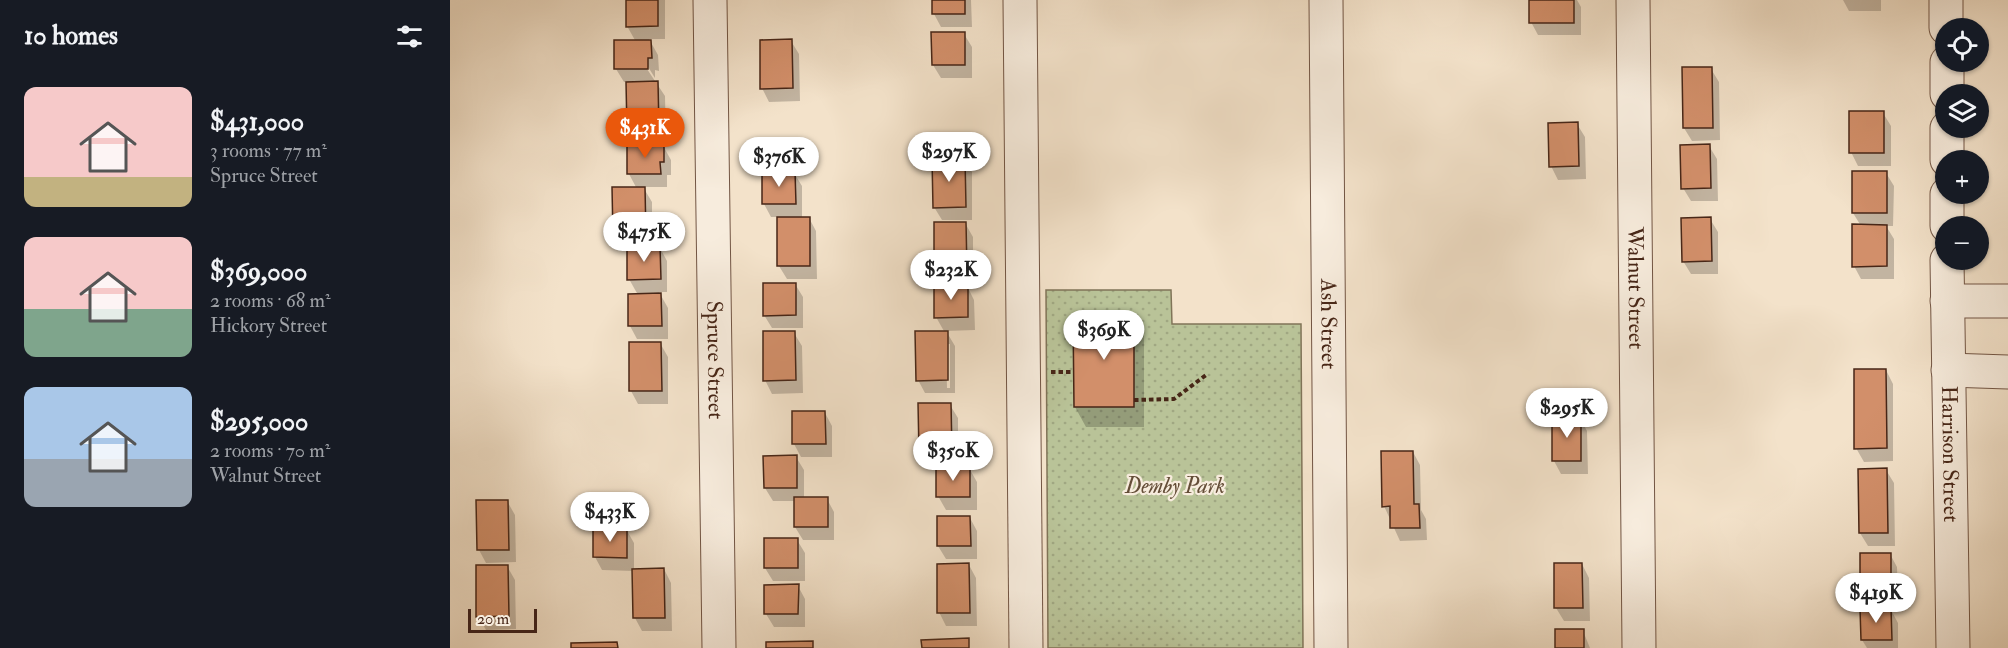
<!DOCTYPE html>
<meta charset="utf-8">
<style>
:root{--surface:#171b24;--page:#20242c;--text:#f1f3f6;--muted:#9ea1a6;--accent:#ea580c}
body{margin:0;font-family:"IM FELL Double Pica",serif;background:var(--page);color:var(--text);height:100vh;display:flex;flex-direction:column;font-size:22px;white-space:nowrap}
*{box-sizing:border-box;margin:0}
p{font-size:20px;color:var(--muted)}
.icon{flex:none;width:33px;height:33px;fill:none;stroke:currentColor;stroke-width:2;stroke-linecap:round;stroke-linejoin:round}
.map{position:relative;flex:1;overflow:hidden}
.panel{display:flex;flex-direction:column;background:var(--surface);width:450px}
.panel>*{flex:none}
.fabs{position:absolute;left:1485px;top:18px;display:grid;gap:12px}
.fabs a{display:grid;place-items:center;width:54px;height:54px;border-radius:50%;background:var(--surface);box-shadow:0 2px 4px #0004;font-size:30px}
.scale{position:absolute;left:18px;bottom:15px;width:69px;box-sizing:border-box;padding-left:6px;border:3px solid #472617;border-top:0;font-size:16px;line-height:21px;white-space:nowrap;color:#472617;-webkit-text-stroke:4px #f7ecdd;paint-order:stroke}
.price{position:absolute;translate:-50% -51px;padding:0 14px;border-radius:21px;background:#fff;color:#222;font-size:20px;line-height:39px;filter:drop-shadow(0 2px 3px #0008)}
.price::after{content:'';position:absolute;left:50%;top:36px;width:18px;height:14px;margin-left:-9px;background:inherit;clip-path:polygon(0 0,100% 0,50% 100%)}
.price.selected{background:var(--accent);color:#fff}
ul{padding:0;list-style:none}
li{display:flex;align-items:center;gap:18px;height:150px;padding:0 24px}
li span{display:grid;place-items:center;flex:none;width:168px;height:120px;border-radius:12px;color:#555}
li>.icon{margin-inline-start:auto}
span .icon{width:72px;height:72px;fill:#fffc;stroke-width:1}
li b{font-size:26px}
h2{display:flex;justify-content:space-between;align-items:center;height:72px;padding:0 24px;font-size:26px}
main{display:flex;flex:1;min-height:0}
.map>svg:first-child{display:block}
</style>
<main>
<section class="panel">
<h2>10 homes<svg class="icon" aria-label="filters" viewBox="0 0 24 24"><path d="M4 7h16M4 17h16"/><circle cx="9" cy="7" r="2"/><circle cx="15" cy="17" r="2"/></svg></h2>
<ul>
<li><span style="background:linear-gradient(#f6c9c9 75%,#c2b280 0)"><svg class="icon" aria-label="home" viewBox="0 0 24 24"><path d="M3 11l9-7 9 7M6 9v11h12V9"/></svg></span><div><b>$431,000</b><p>3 rooms · 77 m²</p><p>Spruce Street</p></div></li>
<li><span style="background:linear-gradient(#f6c9c9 60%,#7fa58c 0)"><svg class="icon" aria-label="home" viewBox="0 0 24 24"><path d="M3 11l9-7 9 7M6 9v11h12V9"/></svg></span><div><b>$369,000</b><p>2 rooms · 68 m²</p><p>Hickory Street</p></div></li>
<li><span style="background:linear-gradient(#a9c7e8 60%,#9aa5b1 0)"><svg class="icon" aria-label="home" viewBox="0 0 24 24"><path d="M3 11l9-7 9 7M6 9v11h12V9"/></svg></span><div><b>$295,000</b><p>2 rooms · 70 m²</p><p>Walnut Street</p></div></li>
</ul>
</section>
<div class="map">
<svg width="1558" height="648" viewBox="0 0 1558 648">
<defs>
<pattern id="park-dots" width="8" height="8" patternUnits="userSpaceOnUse" patternTransform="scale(1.5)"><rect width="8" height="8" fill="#b9c398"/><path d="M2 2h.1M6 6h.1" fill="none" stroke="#a0a782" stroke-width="1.8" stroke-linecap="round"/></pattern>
</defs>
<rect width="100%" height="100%" fill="#f3e2ca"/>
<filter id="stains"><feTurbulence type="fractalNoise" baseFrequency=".00333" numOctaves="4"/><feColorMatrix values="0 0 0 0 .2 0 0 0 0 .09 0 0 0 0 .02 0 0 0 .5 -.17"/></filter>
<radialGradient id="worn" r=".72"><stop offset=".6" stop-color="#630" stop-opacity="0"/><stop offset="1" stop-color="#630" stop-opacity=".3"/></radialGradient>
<path fill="url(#park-dots)" stroke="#807458" stroke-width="1.5" d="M596 290H721L722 324H851L853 648H598Z"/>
<path fill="#0003" fill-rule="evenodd" d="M177 0H215V39H199L208 55 209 71 205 70V78L195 62 193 63 215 96 216 143 212 144 221 160V175H217V187H193L202 202V248H210L217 261V292H209L218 308V339H187L180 326 188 295 179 279 178 250H172L164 236 187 189 179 174 187 146 178 131 177 82H174L166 69 186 42 177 26Z
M483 0H521L522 27H491L484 14Z
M1081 0H1127L1131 7V35H1088L1081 22Z
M1393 0H1431V11H1399Z
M514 34 522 47V78H491L483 65Z
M341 41 349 54 350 101 319 102 312 88Z
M1261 69 1269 82 1270 140 1242 141 1234 128Z
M1433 113 1441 126V166H1408L1401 152Z
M1127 124 1135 137 1136 179 1108 180 1101 166Z
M1259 146 1267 159 1268 201H1241L1233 188Z
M514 159 522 172V220H492L484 207Z
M344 173 352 186V218H359L366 231 367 279H337L329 266 328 217H321L314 204Z
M1436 173 1444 186 1443 226H1436L1444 239V279H1411L1404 266 1411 226 1403 213Z
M1260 219 1268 232V274H1241L1233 261Z
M515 223 523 237V284H516L524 300 525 330 496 331 505 346V393H475L468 380 495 333 486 317 494 286 486 271ZM496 344H500V388H497Z
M345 284 353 297V328H322L314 315Z
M625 316H683L694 336V427H636L625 407Z
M344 333 352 346 353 393 322 394 315 380Z
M210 343 218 357V404H188L181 391Z
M1436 370 1443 384V461L1414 462 1406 448Z
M500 405 508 418V465H497V468H519L527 482V510H496L488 496V465H478L471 452Z
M375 413 382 426V457H351L344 444Z
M1130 418 1137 431 1138 474H1111L1104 461Z
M963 452 970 465 971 510 976 519 977 540 950 541 934 506Z
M346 457 354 470V499H377L384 512V540H353L345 527V501H323L315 488Z
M1436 470 1444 483 1445 546H1418L1410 533Z
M57 501 65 515 66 562 36 563 29 550Z
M520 518 527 531V559H496L488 546Z
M145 529H176L184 543V570L214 569 221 583 222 631H192L185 618 184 571 152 570 145 557Z
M347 540 355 553V581H323L315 568Z
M1440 554 1447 567 1448 597H1419L1411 584Z
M1132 564 1139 578 1140 621H1114L1106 608Z
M519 565 526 578 527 626H496L489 612Z
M57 566 65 580 66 629 36 630 28 616Z
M316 586H348L355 599V627H324L316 614Z
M1441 610 1448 623V648H1417L1412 640V611Z
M1133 631 1140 648H1107Z"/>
<path fill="#d28f6a" stroke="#472617" stroke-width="1.5" d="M176 0H208V26L176 27Z
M482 0H515V14H482Z
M1079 0H1124V23H1079Z
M481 32H515V65H482Z
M342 39 343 88 310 89V40Z
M164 40H201L202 58H198V69H164Z
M1232 67H1262L1263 128H1233Z
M208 81 209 131H177L176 82Z
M1399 111H1434V153H1399Z
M1128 122 1129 166 1099 167 1098 123Z
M1260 144 1261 188 1231 189 1230 145Z
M177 145H214V162H210L211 174H177Z
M482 158H515L516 207 483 208Z
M312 171H345L346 204H312Z
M1402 171H1437V213H1402Z
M162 187H195L196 236 163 237Z
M327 217H360V266H327Z
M1261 217 1262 261 1232 262 1231 218Z
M484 222H516L517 271 484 272Z
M1402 224 1437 225V266L1402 267Z
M210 246 211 279 177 280V247Z
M313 283H346V315L313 316Z
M484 285H518V317L484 318Z
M211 293 212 326H178V294Z
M623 315H684V407H624Z
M313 331H345L346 380 313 381Z
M465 331H498V380L466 381Z
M179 342H211L212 391H179Z
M1404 369H1436L1437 448 1404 449Z
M468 403H501L502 452 469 453Z
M342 411H375L376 444H342Z
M1131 416V461H1102V417Z
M931 451H963L964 504H969L970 528H940V506L932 507Z
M347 455V488H314L313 456Z
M486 467H520V497H486Z
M1437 468 1438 533H1409L1408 469Z
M344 497H378V527H344Z
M26 500H58L59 550H27Z
M487 516H520L521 546H487Z
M143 528H177V558L143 557Z
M314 538H348V568H314Z
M1410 553H1441V584L1410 585Z
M519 563 520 613H487V564Z
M1104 563H1132L1133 608H1104Z
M26 565H58L59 616 26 617Z
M214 568 215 618H183L182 569Z
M349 584 348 614H314V585Z
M1441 608 1442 640H1411L1410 609Z
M1105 629H1134V648H1105Z
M519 638V648H472L471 640Z
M363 641V648H316V642Z
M167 642 168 648H121V643Z"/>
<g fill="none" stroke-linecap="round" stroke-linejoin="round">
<defs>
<g id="minor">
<path id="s1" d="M260 0 269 648"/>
<path d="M570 0 576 648"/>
<path id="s2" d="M876 0 881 648"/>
<path id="s3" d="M1183 0 1189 648"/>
<path d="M1496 0V28"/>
<path d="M1497 62V94"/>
<path d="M1497 128V160"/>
<path d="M1497 194V226"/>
<path id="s4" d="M1497 260 1503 648"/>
<path d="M1497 301H1558"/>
<path d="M1498 370 1558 372"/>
</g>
</defs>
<use href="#minor" stroke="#725544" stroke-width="35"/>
<path stroke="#472617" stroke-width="4" stroke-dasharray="4.5 3" stroke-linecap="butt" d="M601 372H623
M684 400 724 399 756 375"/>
<use href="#minor" stroke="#f7ecdd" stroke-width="33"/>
</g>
<g text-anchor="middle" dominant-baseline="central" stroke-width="4.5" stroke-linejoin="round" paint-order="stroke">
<g font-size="22" fill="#472617" stroke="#f7ecdd">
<text stroke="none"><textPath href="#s3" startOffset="288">Walnut Street</textPath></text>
<text stroke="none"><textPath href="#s2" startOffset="324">Ash Street</textPath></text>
<text stroke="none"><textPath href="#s1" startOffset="360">Spruce Street</textPath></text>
<text stroke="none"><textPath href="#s4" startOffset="194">Harrison Street</textPath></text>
</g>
<g font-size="22" font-style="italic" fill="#644d37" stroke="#f7ecdd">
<text x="725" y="486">Demby Park</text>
</g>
</g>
<rect width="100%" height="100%" filter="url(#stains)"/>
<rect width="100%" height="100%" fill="url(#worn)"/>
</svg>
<div class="fabs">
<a><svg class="icon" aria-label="locate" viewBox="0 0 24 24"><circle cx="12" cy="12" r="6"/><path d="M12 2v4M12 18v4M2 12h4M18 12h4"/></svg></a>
<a><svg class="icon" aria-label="layers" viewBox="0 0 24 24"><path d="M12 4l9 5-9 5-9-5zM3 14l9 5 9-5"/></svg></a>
<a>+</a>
<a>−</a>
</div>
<div class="scale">20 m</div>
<b class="price selected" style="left:195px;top:159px">$431K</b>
<b class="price" style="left:499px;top:183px">$297K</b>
<b class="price" style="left:329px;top:188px">$376K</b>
<b class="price" style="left:194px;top:263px">$475K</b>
<b class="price" style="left:501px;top:301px">$232K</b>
<b class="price" style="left:654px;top:361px">$369K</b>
<b class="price" style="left:1117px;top:439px">$295K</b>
<b class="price" style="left:503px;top:482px">$350K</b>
<b class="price" style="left:160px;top:543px">$433K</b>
<b class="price" style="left:1426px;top:624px">$419K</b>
</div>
</main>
